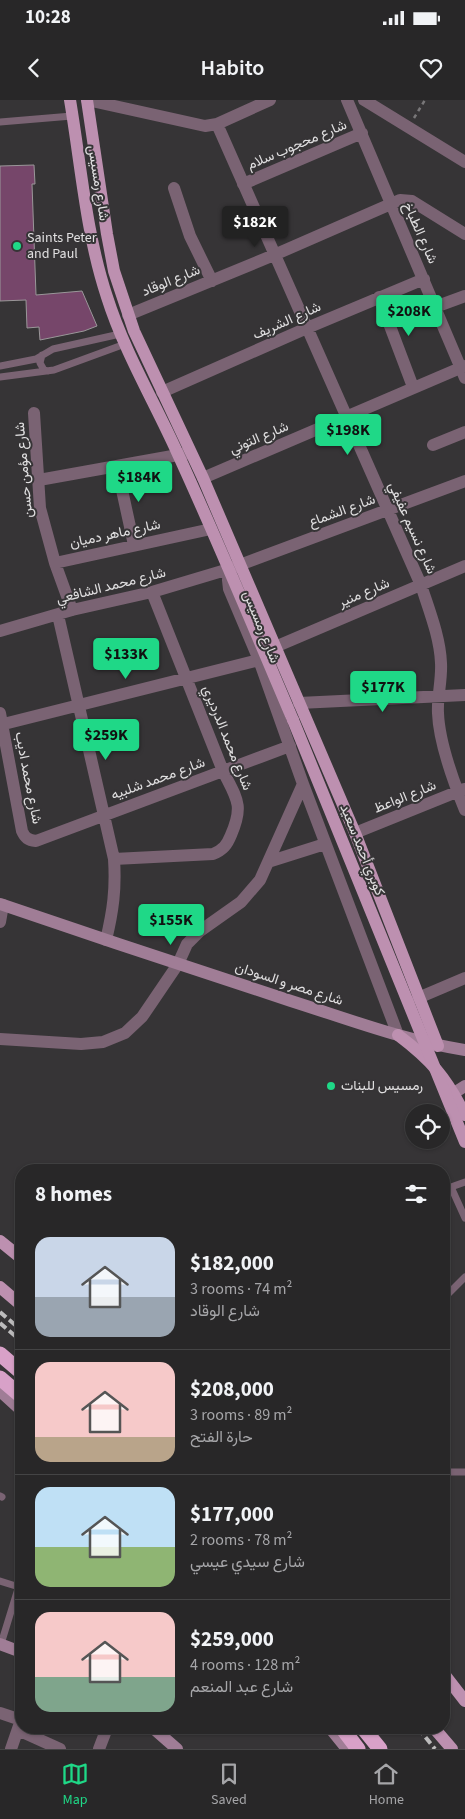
<!DOCTYPE html>
<meta charset="utf-8">
<style>
:root{--surface:#282728;--page:#343334;--text:#f1f3f6;--muted:#a5a5a8;--line:#444445;--accent:#1fd887}
body{margin:0;font-family:"Source Sans 3",Vazirmatn,sans-serif;background:var(--page);color:var(--text);height:100vh;display:flex;flex-direction:column;font-size:19px;white-space:nowrap}
*{box-sizing:border-box;margin:0}
p{font-size:16px;color:var(--muted)}
.icon{flex:none;width:28px;height:28px;fill:none;stroke:currentColor;stroke-width:2;stroke-linecap:round;stroke-linejoin:round}
.map{position:relative;flex:1;overflow:hidden}
.details{position:absolute;left:15px;top:1064px;width:435px;height:570px;display:flex;flex-direction:column;background:var(--surface);border-radius:20px;box-shadow:0 1px 4px #0004,0 0 0 1px var(--line)}
.details>*{flex:none}
.fabs{position:absolute;left:405px;top:1004px;display:grid;gap:10px}
.fabs a{display:grid;place-items:center;width:45px;height:45px;border-radius:50%;background:var(--surface);box-shadow:0 1px 4px #0004,0 0 0 1px var(--line);font-size:25px}
.price{position:absolute;translate:-50% -42px;padding:0 11px;border-radius:5px;background:var(--accent);color:#111;font-size:16px;line-height:32px;filter:drop-shadow(0 1px 2px #0008)}
.price::after{content:'';position:absolute;left:50%;top:30px;width:15px;height:11px;margin-left:-8px;background:inherit;clip-path:polygon(0 0,100% 0,50% 100%)}
.price.on{background:#222;color:#fff}
ul{padding:0;list-style:none}
li{display:flex;align-items:center;gap:15px;height:125px;padding:0 20px}
li+li{border-top:1px solid var(--line)}
li span{display:grid;place-items:center;flex:none;width:140px;height:100px;border-radius:15px;color:#555}
li>.icon{margin-inline-start:auto}
span .icon{width:60px;height:60px;fill:#fffc;stroke-width:1}
li b{font-size:21px}
h2{display:flex;justify-content:space-between;align-items:center;height:60px;padding:0 20px;font-size:21px}
.status{display:flex;justify-content:space-between;align-items:center;height:35px;padding:0 25px;background:var(--surface);direction:ltr}
.status svg{height:14px;fill:currentColor}
header{display:flex;justify-content:space-between;align-items:center;height:65px;padding:0 20px;background:var(--surface);font-size:22px;font-weight:600}
.menu{display:flex;justify-content:space-around;align-items:center;height:70px;border-top:1px solid var(--line);background:var(--surface);font-size:14px;color:var(--muted)}
.menu a{display:grid;justify-items:center;gap:2px}
.menu .on{color:var(--accent)}
.map>svg:first-child{display:block}
</style>
<div class="status"><b>10:28</b><svg viewBox="0 0 49 12"><path d="M0 12V9h3v3zM5 12V6h3v6zM10 12V3h3v9zM15 12V0h3v12zM26 1h20v11H26zM47 4h2v5h-2z"/></svg></div>
<header><svg class="icon" aria-label="back" viewBox="0 0 24 24"><path d="M15 5l-7 7 7 7"/></svg>Habito<svg class="icon" aria-label="heart" viewBox="0 0 24 24"><path d="M12 20l-8-8c-3-5 5-10 8-4 3-6 11-1 8 4z"/></svg></header>
<div class="map">
<svg width="465" height="1649" viewBox="0 0 465 1649">
<rect width="100%" height="100%" fill="#363436"/>
<path fill="#76466a" stroke="#9a9799" d="M34 65 35 84H32L36 195 82 191 97 226 84 231 40 240 39 227 27 228 26 200 0 201V66Z"/>
<g fill="none" stroke-linecap="round" stroke-linejoin="round">
<path stroke="#797779" stroke-width="2.5" stroke-dasharray="4 4" stroke-linecap="butt" d="M414 18 425 0"/>
<path stroke="#7a6373" stroke-width="7" d="M0 22 72 16
M42 255 40 263 44 270 48 271
M0 266 36 259 53 249 120 234
M0 277 54 270 125 244
M46 1070V1069
M451 1087 465 1118
M444 1088 451 1087 465 1082
M444 1198 465 1177
M444 1372H465
M0 1396 2 1397
M0 1481 19 1487
M1 1544 21 1479"/>
<path stroke="#7a6373" stroke-width="12" d="M87 0 205 26 217 24 270 0
M347 0 465 278
M364 0 465 62
M217 24 421 485C429 510 440 537 441 563 442 580 437 597 438 613 439 642 454 683 465 710
M243 84 362 33
M174 88 190 136 212 181
M379 197 413 287
M435 207 465 196
M128 215 274 155 400 100 412 101 465 134
M162 292 307 228 424 179
M34 313 40 408 55 463 72 510
M433 345 465 332
M117 367 134 445
M203 378 465 266
M39 380 189 353
M55 463 211 429
M229 469 228 480 229 489 259 560 303 684 398 935
M58 515 114 759C116 789 113 811 106 840
M0 531 72 510 152 492 229 469 465 381
M275 547 465 466
M299 603 465 595
M0 613 22 731C25 738 28 740 36 741L290 646
M0 625 259 560
M355 733 464 689
M114 759 213 754C223 750 227 745 231 735 244 705 237 699 223 671L152 492
M268 762 325 744
M0 822 3 805
M418 898 465 878
M0 939 81 944 103 942 125 933 142 917 178 864 187 844 200 831 241 802 260 780 303 684
M0 1613 21 1620
M18 1630 60 1649
M11 1649 21 1620
M99 1649 107 1628"/>
<path stroke="#a07d96" stroke-width="12" d="M0 804C97 837 193 869 291 901 348 919 405 941 465 950
M454 993 465 986
M0 1291 21 1310
M0 1544 21 1552
M153 1628 177 1649
M330 1628 347 1649"/>
<path stroke="#bd90b0" stroke-width="12" d="M70 0C81 65 86 134 107 197 124 251 154 301 177 352 218 441 255 531 293 620
M87 0 107 134 114 171 134 231 203 378 355 733 438 946
M398 935C431 960 446 977 465 1015
M0 1141 21 1158
M0 1187 21 1205
M444 1574 465 1601
M434 1628 452 1649"/>
<path stroke="#d8a1c8" stroke-width="15" d="M0 1254 21 1272
M0 1278 21 1296
M342 1628 358 1649
M363 1628 380 1649"/>
<path stroke="#bdbcbd" stroke-width="4" stroke-dasharray="8 4" stroke-linecap="butt" d="M0 1212 21 1230
M0 1223 21 1241
M418 1628 435 1649"/>
<path stroke="#bd90b0" stroke-width="12" d="M293 620 465 1042"/>
</g>
<g fill="#1fd887" stroke="#363436" stroke-width="2">
<circle cx="17" cy="146" r="5"/>
<circle cx="331" cy="986" r="5"/>
</g>
<g text-anchor="middle" dominant-baseline="central" stroke-width="4" stroke-linejoin="round" paint-order="stroke">
<g font-size="14" fill="#e0dfe0" stroke="#363436">
<text transform="translate(297 45) rotate(-23)">شارع محجوب سلام</text>
<text transform="translate(98 83) rotate(81)">شارع رمسيس</text>
<text transform="translate(420 133) rotate(66)">شارع الطباخ</text>
<text transform="translate(171 181) rotate(-22)">شارع الوقاد</text>
<text transform="translate(287 221) rotate(-24)">شارع الشريف</text>
<text transform="translate(259 338) rotate(-23)">شارع التوني</text>
<text transform="translate(24 370) rotate(-95)">شارع مؤمن حسن</text>
<text transform="translate(342 411) rotate(-20)">شارع الشماع</text>
<text transform="translate(412 428) rotate(66)">شارع نسيم عفيفي</text>
<text transform="translate(115 434) rotate(-12)">شارع ماهر دميان</text>
<text transform="translate(111 486) rotate(-14)">شارع محمد الشافعي</text>
<text transform="translate(364 493) rotate(-23)">شارع منير</text>
<text transform="translate(261 527) rotate(68)">شارع رمسيس</text>
<text transform="translate(227 638) rotate(68)">شارع محمد الدرديري</text>
<text transform="translate(28 678) rotate(79)">شارع محمد اديب</text>
<text transform="translate(158 679) rotate(-20)">شارع محمد شلبيه</text>
<text transform="translate(405 697) rotate(-22)">شارع الواعظ</text>
<text transform="translate(362 750) rotate(68)">كوبري أحمد سعيد</text>
<text transform="translate(289 884) rotate(18)">شارع مصر و السودان</text>
</g>
<g font-size="14" fill="#e0dfe0" stroke="#363436" text-anchor="start">
<text x="27" y="138">Saints Peter<tspan x="27" dy="16">and Paul</tspan></text>
<text x="341" y="986">رمسيس للبنات</text>
</g>
</g>
</svg>
<div class="fabs">
<a><svg class="icon" aria-label="locate" viewBox="0 0 24 24"><circle cx="12" cy="12" r="6"/><path d="M12 2v4M12 18v4M2 12h4M18 12h4"/></svg></a>
</div>
<b class="price on" style="left:255px;top:148px">$182K</b>
<b class="price" style="left:409px;top:237px">$208K</b>
<b class="price" style="left:348px;top:356px">$198K</b>
<b class="price" style="left:139px;top:403px">$184K</b>
<b class="price" style="left:126px;top:580px">$133K</b>
<b class="price" style="left:383px;top:613px">$177K</b>
<b class="price" style="left:106px;top:661px">$259K</b>
<b class="price" style="left:171px;top:846px">$155K</b>
<section class="details">
<h2>8 homes<svg class="icon" aria-label="filters" viewBox="0 0 24 24"><path d="M4 7h16M4 17h16"/><circle cx="9" cy="7" r="2"/><circle cx="15" cy="17" r="2"/></svg></h2>
<ul>
<li><span style="background:linear-gradient(#c9d6e8 60%,#9aa5b1 0)"><svg class="icon" aria-label="home" viewBox="0 0 24 24"><path d="M3 11l9-7 9 7M6 9v11h12V9"/></svg></span><div><b>$182,000</b><p>3 rooms · 74 m²</p><p>شارع الوقاد</p></div></li>
<li><span style="background:linear-gradient(#f6c9c9 75%,#b9a48a 0)"><svg class="icon" aria-label="home" viewBox="0 0 24 24"><path d="M3 11l9-7 9 7M6 9v11h12V9"/></svg></span><div><b>$208,000</b><p>3 rooms · 89 m²</p><p>حارة الفتح</p></div></li>
<li><span style="background:linear-gradient(#bfe0f5 60%,#8fb573 0)"><svg class="icon" aria-label="home" viewBox="0 0 24 24"><path d="M3 11l9-7 9 7M6 9v11h12V9"/></svg></span><div><b>$177,000</b><p>2 rooms · 78 m²</p><p>شارع سيدي عيسي</p></div></li>
<li><span style="background:linear-gradient(#f6c9c9 65%,#7fa58c 0)"><svg class="icon" aria-label="home" viewBox="0 0 24 24"><path d="M3 11l9-7 9 7M6 9v11h12V9"/></svg></span><div><b>$259,000</b><p>4 rooms · 128 m²</p><p>شارع عبد المنعم</p></div></li>
</ul>
</section>
</div>
<nav class="menu">
<a class="on"><svg class="icon" aria-label="map" viewBox="0 0 24 24"><path d="M3 6l6-2 6 2 6-2v14l-6 2-6-2-6 2zM9 4v14M15 6v14"/></svg>Map</a>
<a><svg class="icon" aria-label="saved" viewBox="0 0 24 24"><path d="M7 4h10v16l-5-4-5 4z"/></svg>Saved</a>
<a><svg class="icon" aria-label="home" viewBox="0 0 24 24"><path d="M3 11l9-7 9 7M6 9v11h12V9"/></svg>Home</a>
</nav>
